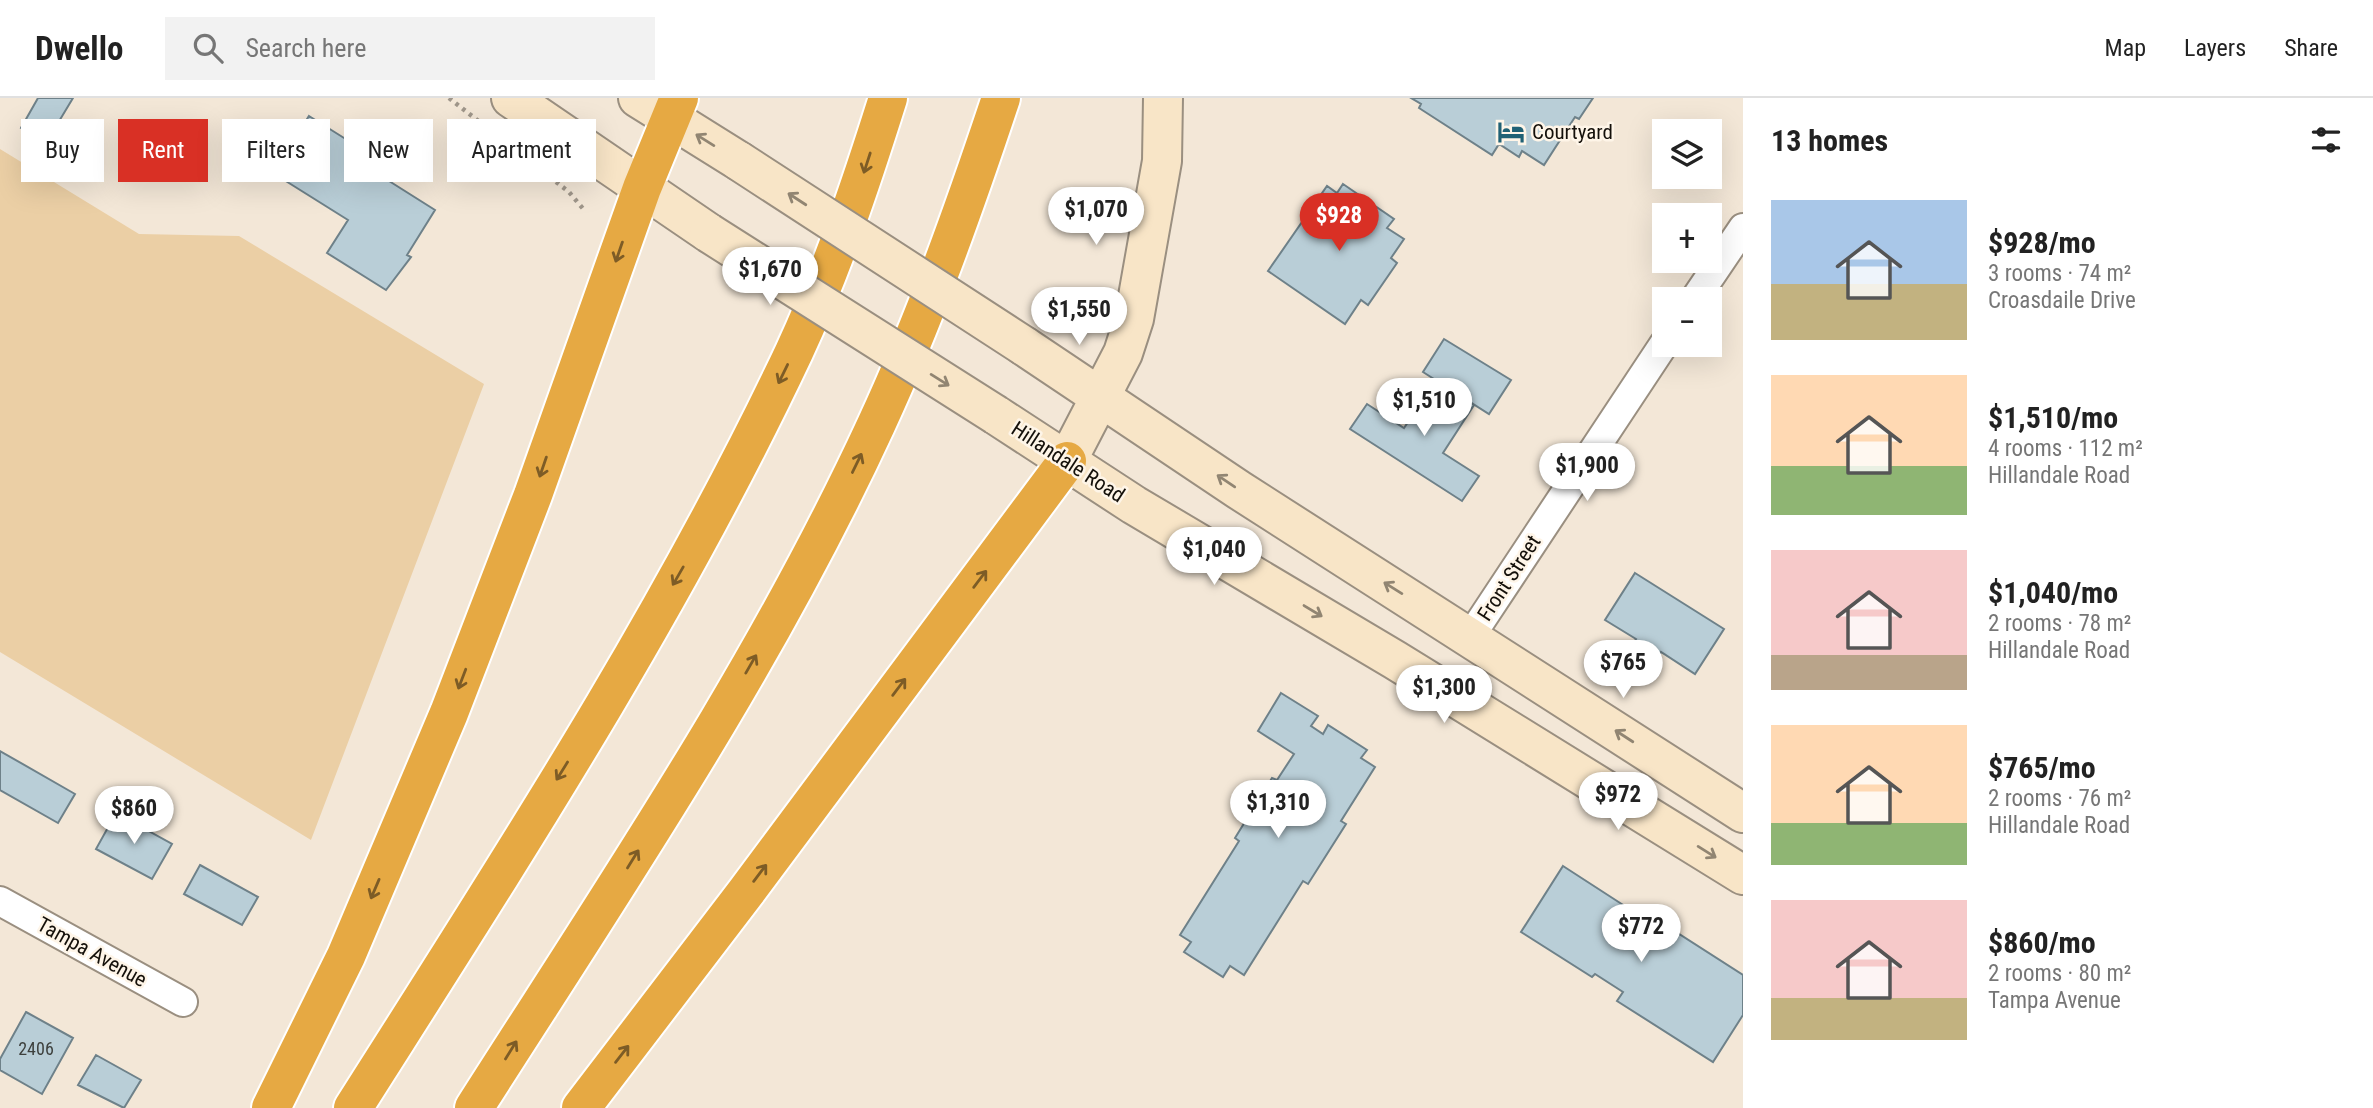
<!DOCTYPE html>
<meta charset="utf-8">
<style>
:root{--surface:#fff;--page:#f2f2f2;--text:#222;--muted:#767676;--line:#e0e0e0;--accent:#d93025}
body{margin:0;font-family:"Roboto Condensed",sans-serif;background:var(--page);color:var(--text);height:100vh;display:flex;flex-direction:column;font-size:26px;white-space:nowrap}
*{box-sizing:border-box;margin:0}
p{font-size:23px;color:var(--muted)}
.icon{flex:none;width:38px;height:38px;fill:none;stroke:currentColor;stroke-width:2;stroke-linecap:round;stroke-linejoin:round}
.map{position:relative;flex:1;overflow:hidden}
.drawer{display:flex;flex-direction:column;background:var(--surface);width:630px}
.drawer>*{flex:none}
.banner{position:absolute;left:21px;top:21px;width:665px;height:63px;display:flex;gap:14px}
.buttons{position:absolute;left:1652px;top:21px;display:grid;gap:14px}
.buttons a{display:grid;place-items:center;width:70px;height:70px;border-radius:0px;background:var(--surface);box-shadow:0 7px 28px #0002;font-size:35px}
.price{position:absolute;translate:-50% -60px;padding:0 16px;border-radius:24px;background:#fff;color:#222;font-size:23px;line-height:46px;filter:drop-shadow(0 2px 4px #0008)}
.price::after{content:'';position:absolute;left:50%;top:42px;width:21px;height:16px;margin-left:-10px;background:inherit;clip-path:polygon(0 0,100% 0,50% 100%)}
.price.on{background:var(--accent);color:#fff}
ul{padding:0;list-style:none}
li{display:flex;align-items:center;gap:21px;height:175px;padding:0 28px}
li span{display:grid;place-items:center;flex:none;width:196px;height:140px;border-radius:0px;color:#555}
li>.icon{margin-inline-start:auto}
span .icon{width:84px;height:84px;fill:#fffc;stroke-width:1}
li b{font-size:30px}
h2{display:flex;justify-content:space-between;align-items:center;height:84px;padding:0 28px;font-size:30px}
.pill{padding:0 24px;border-radius:0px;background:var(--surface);box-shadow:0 7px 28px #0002;font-size:24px;line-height:63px}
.pill.on{background:var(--accent);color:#fff}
header{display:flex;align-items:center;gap:42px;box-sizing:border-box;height:98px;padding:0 35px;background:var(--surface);border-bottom:2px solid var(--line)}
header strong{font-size:33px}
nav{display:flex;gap:38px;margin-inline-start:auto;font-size:24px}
.search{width:490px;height:63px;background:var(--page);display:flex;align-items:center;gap:18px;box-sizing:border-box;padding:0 24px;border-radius:0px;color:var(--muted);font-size:26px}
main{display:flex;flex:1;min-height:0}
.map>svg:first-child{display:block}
</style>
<header>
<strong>Dwello</strong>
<div class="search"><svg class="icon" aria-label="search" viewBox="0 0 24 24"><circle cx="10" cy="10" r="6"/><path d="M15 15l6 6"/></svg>Search here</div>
<nav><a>Map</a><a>Layers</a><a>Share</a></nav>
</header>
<main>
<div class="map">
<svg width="1743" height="1010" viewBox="0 0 1743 1010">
<rect width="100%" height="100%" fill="#f3e7d7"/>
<path fill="#ebcfa5" d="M0 51 139 136 239 138 484 286 311 742 0 554Z"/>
<path fill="#b9ced7" stroke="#6e8189" stroke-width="2" d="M38 0H73L46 45 21 30Z
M1411 0H1593L1579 21 1575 19 1544 67 1522 53 1519 59 1499 46 1492 57 1419 10 1421 6Z
M309 18 352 45 356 39 377 52 373 58 385 66 378 76 435 112 407 157 411 159 386 192 327 155 348 122 273 75Z
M1343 86 1394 121 1387 130 1404 141 1391 160 1397 165 1368 207 1361 202 1345 226 1268 173 1327 88 1337 95Z
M1444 241 1511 282 1489 316 1423 274Z
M1435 283 1474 307 1443 355 1479 378 1462 403 1350 331 1367 306 1404 330Z
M1635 475 1724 531 1695 576 1661 554 1641 585 1618 570 1636 541 1605 522Z
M1281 595 1318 618 1311 628 1323 636 1328 627 1367 652 1361 660 1375 669 1341 723 1346 726 1308 786 1303 783 1244 877 1230 868 1223 879 1184 854 1191 844 1180 837 1239 743 1235 740 1272 680 1277 682 1294 656 1258 633Z
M0 653 75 696 58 725 0 692Z
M116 715 172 746 152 781 96 751Z
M200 767 258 799 242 827 184 796Z
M1563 768 1634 814 1631 819 1659 837 1665 827 1743 877V917L1713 964 1617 903 1623 894 1595 876 1592 879 1521 834Z
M26 914 73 940 42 996 0 972V961Z
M96 957 141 982 124 1010 78 987Z"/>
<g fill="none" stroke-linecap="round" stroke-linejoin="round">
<defs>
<path id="street" d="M1695 201 1743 130
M1470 539 1664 246
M0 803 183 904"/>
<path id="secondary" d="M511 0 709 135
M638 0 739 63
M1024 248 1239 392 1743 715
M996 317 1134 407 1395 562 1743 777
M1067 363 1123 255 1134 221 1162 63 1163 0"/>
<path id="highway" d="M271 1010 346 858 449 615 533 397 642 90 679 0
M353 1010C509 764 670 517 794 254 832 172 861 86 888 0
M474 1010C616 787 765 568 876 327 925 221 964 111 1001 0
M581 1010 746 794 1067 363"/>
</defs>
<use href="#street" stroke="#9a8f80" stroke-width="32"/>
<use href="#secondary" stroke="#9a8f80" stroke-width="42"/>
<use href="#highway" stroke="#fff" stroke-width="42"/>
<path stroke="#9f968a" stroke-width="4.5" stroke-dasharray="3.5 5" stroke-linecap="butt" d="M449 0 569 94 585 113"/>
<use href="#street" stroke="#fff" stroke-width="28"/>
<use href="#secondary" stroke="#f8e5c7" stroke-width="38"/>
<use href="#highway" stroke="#e6a943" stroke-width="38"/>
<defs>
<path id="secondary-bridge" d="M739 63 1024 248
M709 135 996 317"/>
</defs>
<use href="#secondary-bridge" stroke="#9a8f80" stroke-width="42" stroke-linecap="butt"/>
<use href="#secondary-bridge" stroke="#f8e5c7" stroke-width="38"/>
</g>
<defs><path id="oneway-shaft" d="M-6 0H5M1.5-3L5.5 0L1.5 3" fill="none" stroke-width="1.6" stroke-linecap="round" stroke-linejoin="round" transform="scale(1.75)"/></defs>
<g stroke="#918572">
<use href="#oneway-shaft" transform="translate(705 42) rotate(-148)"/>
<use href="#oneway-shaft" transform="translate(797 101) rotate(-147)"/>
<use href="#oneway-shaft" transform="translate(940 282) rotate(32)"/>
<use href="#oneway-shaft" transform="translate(1226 383) rotate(-146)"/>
<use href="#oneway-shaft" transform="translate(1393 490) rotate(-148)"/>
<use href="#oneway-shaft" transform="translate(1313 513) rotate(31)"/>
<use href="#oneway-shaft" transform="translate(1624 638) rotate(-147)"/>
<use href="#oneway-shaft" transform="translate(1707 754) rotate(32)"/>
</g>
<g stroke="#7d5c26">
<use href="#oneway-shaft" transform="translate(867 65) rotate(108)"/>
<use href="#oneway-shaft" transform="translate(619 154) rotate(109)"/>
<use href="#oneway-shaft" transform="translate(783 276) rotate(116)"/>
<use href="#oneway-shaft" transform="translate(857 365) rotate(-64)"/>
<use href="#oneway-shaft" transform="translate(543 369) rotate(109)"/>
<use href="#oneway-shaft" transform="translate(678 478) rotate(120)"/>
<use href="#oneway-shaft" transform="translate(980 481) rotate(-53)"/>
<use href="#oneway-shaft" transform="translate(751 566) rotate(-60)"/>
<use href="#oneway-shaft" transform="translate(462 581) rotate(111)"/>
<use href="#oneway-shaft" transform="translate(899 589) rotate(-53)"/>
<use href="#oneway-shaft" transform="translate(562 673) rotate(122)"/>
<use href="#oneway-shaft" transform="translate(633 761) rotate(-58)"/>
<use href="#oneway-shaft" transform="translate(760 775) rotate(-53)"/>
<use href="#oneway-shaft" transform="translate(375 791) rotate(113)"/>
<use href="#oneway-shaft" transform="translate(511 952) rotate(-58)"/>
<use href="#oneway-shaft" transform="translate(622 956) rotate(-52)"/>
</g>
<defs>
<symbol id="hotel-bare" viewBox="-9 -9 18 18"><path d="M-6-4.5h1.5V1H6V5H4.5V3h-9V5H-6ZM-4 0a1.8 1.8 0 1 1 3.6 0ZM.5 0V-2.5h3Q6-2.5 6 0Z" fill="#206175" stroke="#fef5e8" stroke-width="2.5" paint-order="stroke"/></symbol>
</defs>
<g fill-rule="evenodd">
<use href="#hotel-bare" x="1492" y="15" width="38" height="38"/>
</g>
<g text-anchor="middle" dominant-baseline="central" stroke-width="5" stroke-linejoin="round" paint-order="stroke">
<g font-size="18" fill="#3d403d">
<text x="36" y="950">2406</text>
</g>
<g font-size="21" fill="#14100a" stroke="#fef5e8" text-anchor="start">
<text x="1532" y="34">Courtyard</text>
</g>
<g font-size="21" fill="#14100a" stroke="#fef5e8">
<text transform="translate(1068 364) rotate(33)">Hillandale Road</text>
<text transform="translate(1509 480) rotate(-57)">Front Street</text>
<text transform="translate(92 854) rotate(29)">Tampa Avenue</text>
</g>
</g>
</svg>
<div class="buttons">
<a><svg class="icon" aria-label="layers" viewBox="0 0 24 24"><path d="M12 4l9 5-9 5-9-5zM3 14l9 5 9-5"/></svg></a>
<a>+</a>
<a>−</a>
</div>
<b class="price" style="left:1096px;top:149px">$1,070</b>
<b class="price on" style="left:1339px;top:155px">$928</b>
<b class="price" style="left:770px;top:209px">$1,670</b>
<b class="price" style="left:1079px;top:249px">$1,550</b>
<b class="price" style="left:1424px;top:340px">$1,510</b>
<b class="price" style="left:1587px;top:405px">$1,900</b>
<b class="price" style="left:1214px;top:489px">$1,040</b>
<b class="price" style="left:1623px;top:602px">$765</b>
<b class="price" style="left:1444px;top:627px">$1,300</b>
<b class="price" style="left:1618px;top:734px">$972</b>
<b class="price" style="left:1278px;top:742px">$1,310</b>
<b class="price" style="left:134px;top:748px">$860</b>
<b class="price" style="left:1641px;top:866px">$772</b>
<div class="banner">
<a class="pill">Buy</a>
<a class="pill on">Rent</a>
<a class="pill">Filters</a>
<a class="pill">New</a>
<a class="pill">Apartment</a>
</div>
</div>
<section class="drawer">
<h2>13 homes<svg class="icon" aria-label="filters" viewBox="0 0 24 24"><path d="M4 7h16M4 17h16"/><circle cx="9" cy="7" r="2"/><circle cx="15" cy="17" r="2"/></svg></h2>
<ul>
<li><span style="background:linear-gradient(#a9c7e8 60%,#c2b280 0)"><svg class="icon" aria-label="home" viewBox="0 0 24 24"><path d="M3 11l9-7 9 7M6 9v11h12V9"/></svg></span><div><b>$928/mo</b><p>3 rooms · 74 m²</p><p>Croasdaile Drive</p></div></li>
<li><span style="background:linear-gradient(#ffd9b3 65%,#8fb573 0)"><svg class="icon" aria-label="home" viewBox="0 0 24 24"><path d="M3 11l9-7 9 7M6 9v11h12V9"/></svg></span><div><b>$1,510/mo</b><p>4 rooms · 112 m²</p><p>Hillandale Road</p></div></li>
<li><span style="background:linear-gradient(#f6c9c9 75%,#b9a48a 0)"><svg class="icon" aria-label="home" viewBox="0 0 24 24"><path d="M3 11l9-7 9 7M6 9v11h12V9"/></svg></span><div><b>$1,040/mo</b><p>2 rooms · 78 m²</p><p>Hillandale Road</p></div></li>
<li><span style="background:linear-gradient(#ffd9b3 70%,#8fb573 0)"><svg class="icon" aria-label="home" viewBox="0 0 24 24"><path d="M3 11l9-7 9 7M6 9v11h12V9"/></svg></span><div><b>$765/mo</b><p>2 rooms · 76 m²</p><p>Hillandale Road</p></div></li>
<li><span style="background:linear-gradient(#f6c9c9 70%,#c2b280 0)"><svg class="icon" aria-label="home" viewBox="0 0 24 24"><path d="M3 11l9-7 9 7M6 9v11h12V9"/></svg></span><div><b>$860/mo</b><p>2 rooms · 80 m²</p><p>Tampa Avenue</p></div></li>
</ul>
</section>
</main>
